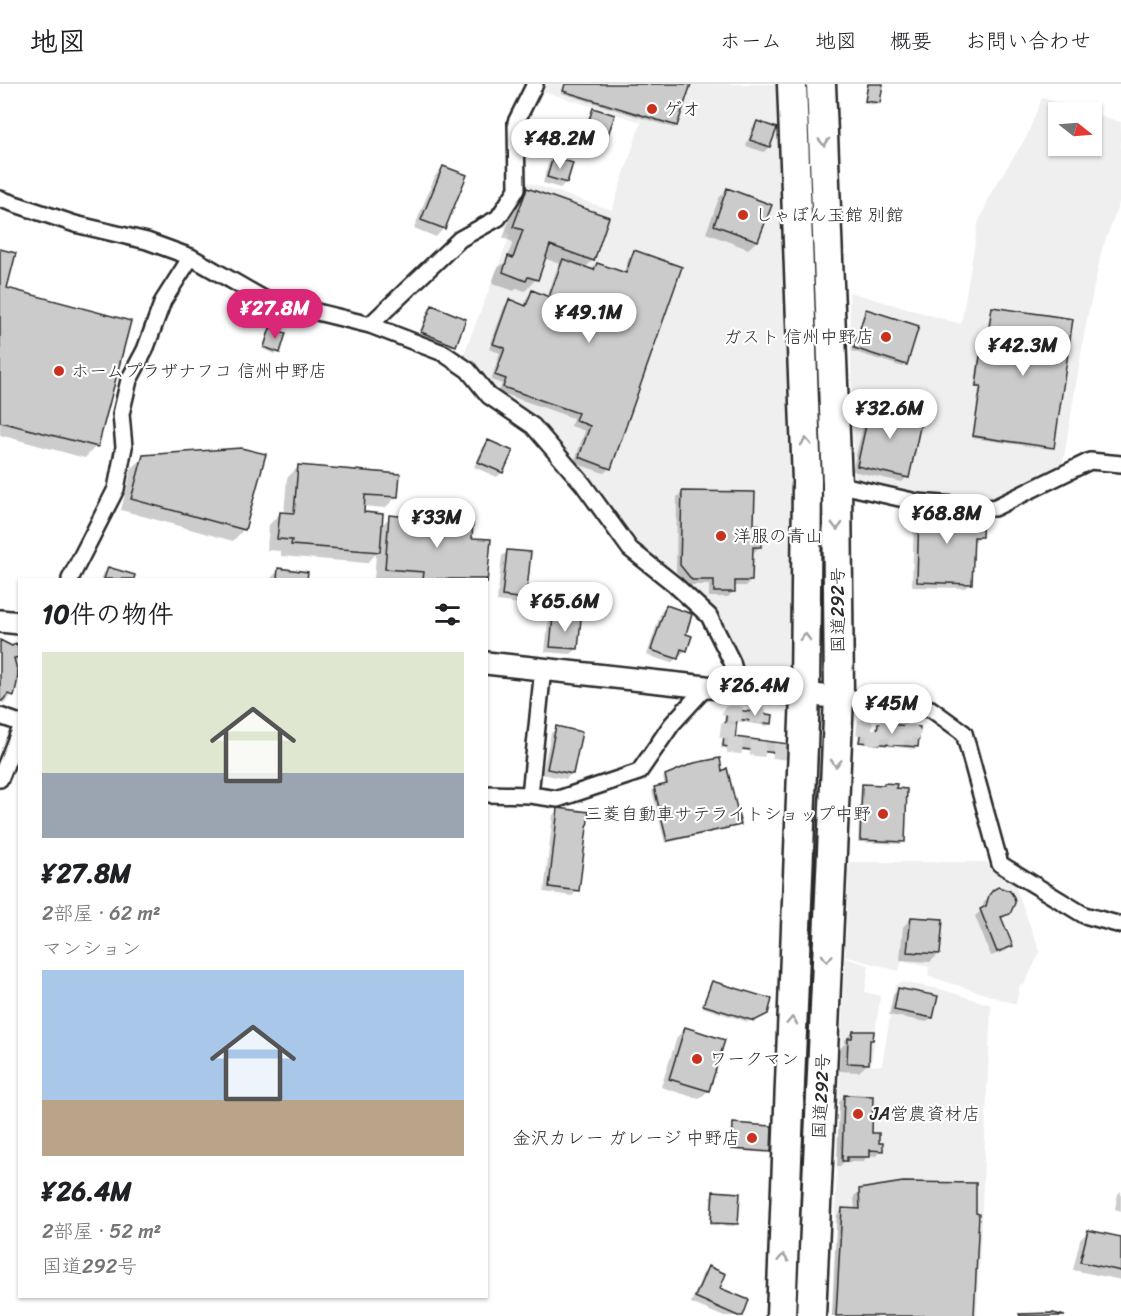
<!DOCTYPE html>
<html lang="ja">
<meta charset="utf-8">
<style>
:root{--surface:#fff;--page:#f2f2f2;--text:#202124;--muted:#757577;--line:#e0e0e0;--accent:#db2777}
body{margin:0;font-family:Sriracha,"Klee One",sans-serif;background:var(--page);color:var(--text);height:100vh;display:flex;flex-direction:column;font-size:22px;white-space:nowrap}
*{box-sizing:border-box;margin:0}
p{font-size:20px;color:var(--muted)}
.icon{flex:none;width:33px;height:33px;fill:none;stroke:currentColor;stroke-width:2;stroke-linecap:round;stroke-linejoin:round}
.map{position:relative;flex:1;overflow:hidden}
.details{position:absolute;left:18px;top:494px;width:470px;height:720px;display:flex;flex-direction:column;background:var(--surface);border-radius:0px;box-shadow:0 2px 4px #0004}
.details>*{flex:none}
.needle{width:39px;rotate:107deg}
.controls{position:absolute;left:1048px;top:18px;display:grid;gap:12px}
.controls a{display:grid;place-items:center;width:54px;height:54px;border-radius:0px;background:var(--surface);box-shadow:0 2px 4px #0004;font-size:30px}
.price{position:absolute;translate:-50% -51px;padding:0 14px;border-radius:21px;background:#fff;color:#222;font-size:20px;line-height:39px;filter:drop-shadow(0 2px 3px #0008)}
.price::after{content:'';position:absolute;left:50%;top:36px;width:18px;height:14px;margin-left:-9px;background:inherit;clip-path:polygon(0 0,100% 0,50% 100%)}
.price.current{background:var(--accent);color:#fff}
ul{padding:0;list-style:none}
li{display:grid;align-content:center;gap:12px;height:318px;padding:0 24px}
li span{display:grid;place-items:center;height:186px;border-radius:0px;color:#555}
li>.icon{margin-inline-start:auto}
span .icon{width:108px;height:108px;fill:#fffc;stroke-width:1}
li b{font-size:26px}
h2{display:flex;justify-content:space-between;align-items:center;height:72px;padding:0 24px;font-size:26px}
header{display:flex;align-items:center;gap:36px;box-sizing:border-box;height:84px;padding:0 30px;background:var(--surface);border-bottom:2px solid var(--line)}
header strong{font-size:28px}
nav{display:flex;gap:33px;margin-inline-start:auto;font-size:21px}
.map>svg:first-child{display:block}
</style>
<header>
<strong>地図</strong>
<nav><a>ホーム</a><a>地図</a><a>概要</a><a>お問い合わせ</a></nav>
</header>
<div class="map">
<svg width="1121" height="1232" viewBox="0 0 1121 1232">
<rect width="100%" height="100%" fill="#fff"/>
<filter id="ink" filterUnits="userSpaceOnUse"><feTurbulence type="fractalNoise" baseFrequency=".0167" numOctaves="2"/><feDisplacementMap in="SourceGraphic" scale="12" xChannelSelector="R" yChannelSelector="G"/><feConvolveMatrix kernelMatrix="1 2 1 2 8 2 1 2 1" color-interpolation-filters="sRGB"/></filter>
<g filter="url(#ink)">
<path fill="#efefef" d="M535 0H777L793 488 791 610 739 604 709 532 630 465 583 400 460 280 510 152 498 134 517 95 612 126 641 38 533 4Z
M1042 14 1090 28H1059V62H1092V29L1121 38V114L1102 166 1086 240 1061 391 994 424 855 404 849 208 961 240 978 140 993 105 1026 54Z
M849 778H986L994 786 1012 793 1040 868 1024 901 1020 900 1016 920 928 892 929 883 902 877 899 887 845 872Z
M845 874 869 881 865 908 880 912 871 982 882 981 895 902 901 898 940 905 991 921 977 1232H832L840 982Z"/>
<path fill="#0003" d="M565 0H689L676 42 674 44 562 9Z
M867 0H882L879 18 876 21 864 19Z
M594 26 603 62 598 67 578 60 589 31Z
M757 39 769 63 764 68 746 62 752 44Z
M554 75 571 80 565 99 560 104 543 99 548 80Z
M443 83 444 144 436 153 414 144 435 92Z
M527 106 593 176 584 185 592 186 597 181 623 190 629 173 634 168 610 384 604 389 574 379 585 347 571 342 573 334 499 308 502 300 491 296 500 269 489 265 504 223 509 217 524 222 527 213 532 208 547 213 558 182 560 180 544 174 536 195 525 207 517 204 514 207 492 199 497 185 506 177 513 158 503 154 516 117Z
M727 106 770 122 757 157 748 165 706 149 719 114Z
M0 166 5 205 96 362 85 374 0 351Z
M432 223 455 261 449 266 417 254 427 228Z
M993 225 1053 363 1051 365 972 354 979 304H974L978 276 981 273 984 274 990 227Z
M866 227 917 243 905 280 903 283 852 267 864 229Z
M270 246 278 268 276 270 262 265 268 248Z
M889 318 900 330 907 393 902 398 852 387 866 330 871 324 883 327V323Z
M488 358 502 388 497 393 474 383 483 363Z
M144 373 244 445 233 457 121 426 132 384Z
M299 382 396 413 385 424 363 422 362 430 381 442 390 433 470 455 489 457 486 495H374L376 470 367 479 281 472V467L267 466 269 441 280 429 284 430 287 394Z
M683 408 753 441 760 463 754 468H752L751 497 746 502H734V507L728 513H709V501H687L676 487 677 413Z
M919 427 981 452 975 457H972L971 499 965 504 912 503 914 432Z
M508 467 525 514 519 520 497 517 502 472Z
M108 485 132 495H101L103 490Z
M279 486 306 495H270Z
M666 523 684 551 686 566 680 571 678 570 677 574 671 579 647 571 661 528Z
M553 534 577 565 571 570 545 568 548 539Z
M0 558 20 570V573L14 579 12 611 4 619 0 618Z
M728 626 771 639 768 642 735 637 733 654 785 669 783 671 721 664 725 628Z
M878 640 917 662 915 665 858 659 859 650 861 648 875 649 876 643Z
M557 644 571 690 566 695 542 690 551 649Z
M721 689 739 741 737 743 665 759 652 707 655 704 665 702 663 694 665 692Z
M863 702 883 703 903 757 901 760 858 758 861 704Z
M558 726 577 807 572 812 544 808 553 731Z
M994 807 1009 829 1001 836 1011 861 1006 867 991 872 975 832 982 826 984 818Z
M911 834 939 870 930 878 900 876 903 843Z
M712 899 767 929 748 938 702 923 710 901Z
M899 905 932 933 927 938 889 931 893 911Z
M685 945 708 1007 699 1015 661 1003 677 953Z
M853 948 872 955 868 958 867 980 859 988 839 987 840 964 845 960V956Z
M844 1012 881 1066 876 1072 868 1071 863 1078H844L840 1082H837L839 1018Z
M734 1041 769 1067 767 1069 730 1066 732 1043Z
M860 1107 973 1232H832L837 1131 842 1126H855L854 1112Z
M1121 1107V1127L1115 1125 1118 1110Z
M714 1109 737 1140 734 1142 710 1141 711 1111Z
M1088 1147 1121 1155V1196L1073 1186 1080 1156Z
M708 1184 718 1204 741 1232H722L691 1219 703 1189Z"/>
<path fill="#cbcbcb" stroke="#2b2b2b" stroke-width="1.5" d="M565 0H691L677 42 563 7Z
M868 0H883L880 19 865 17Z
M593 24 615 31 604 62 583 55Z
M757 37 777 44 770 63 750 56Z
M553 73 573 79 567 99 547 93Z
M443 82 467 91 445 145 421 136Z
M527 104 609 133 594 177 550 161 538 196 528 193 526 197 503 188 508 172 513 174 523 146 513 143Z
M727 104 772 121 758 157 714 141Z
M0 165 16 169 7 204 131 237 98 363 0 338Z
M634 166 682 183 611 385 579 373 590 342 575 336 578 329 503 303 506 295 495 291 505 264 493 260 509 215 526 222 532 206 549 213 563 175 594 186 597 179 626 189Z
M432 221 466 235 456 262 421 248Z
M992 223 1073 235 1054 364 973 352 981 302H976L980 272H985Z
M866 225 919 242 907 281 854 264Z
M270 244 286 249 280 269 264 263Z
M888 316 904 320 902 329 922 334 909 394 857 382 870 323 886 326Z
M488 356 513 367 503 389 478 378Z
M241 364 266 370 245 446 131 415 143 371Z
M298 381 400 390 398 413 365 411 364 428 383 430 380 468 291 461 292 456 277 455 280 428 294 429Z
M682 407 755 408 754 440 761 441V463H753L752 497H735V508H714V496H692L680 481Z
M919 425 983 427 982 453H974L972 500 917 498Z
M389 431 473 439 472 454 491 455 487 500 486 495H423L424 488 385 485Z
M507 466 531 468 526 515 502 512Z
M108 483 135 491 134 495H104Z
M278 484 308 488 307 495H277Z
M666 521 692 530 686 550 692 552 687 567 681 565 678 575 651 566Z
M553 532 581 535 578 565 550 563Z
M0 556 12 562 16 559 20 566V573L14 574 18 589 17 599 14 612 8 610 2 617H0Z
M727 624 738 626 734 664 723 662Z
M738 626 773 631 772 640 737 635Z
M878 639 920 643 918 663 859 658 861 646 877 648Z
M556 642 582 648 573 690 547 685Z
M735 653 788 660 786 670 734 664Z
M720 674 722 687 727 684 741 741 667 757 654 703 667 700 665 691 694 679Z
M884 699 897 700 896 704 907 705 905 758 860 756 862 700 884 701Z
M558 724 589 728 579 807 549 803Z
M998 803 1010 807 1014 813 1015 819 1010 830 1001 833 1013 862 997 868 980 825 986 822 989 811 993 806Z
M911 833 943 835 940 870 907 868Z
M712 897 772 915 768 930 754 937 703 921Z
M898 904 938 912 933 934 894 926Z
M685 943 725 956 709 1007 669 995Z
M853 947H874L873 956H870L869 980 847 979 848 954H852Z
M844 1011 873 1012 872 1049H879V1059H883V1067L870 1066V1073H847V1077H842Z
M733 1039 772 1042 771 1068 732 1065Z
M903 1098 976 1099V1129L979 1130 974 1232H836L842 1124 860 1125 859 1105Z
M713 1107 740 1109 738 1140 711 1139Z
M1088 1146 1121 1153V1187L1080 1178Z
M708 1182 726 1190 720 1204 749 1216 743 1232H738L695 1213Z
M1053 1229 1065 1232H1020L1019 1230Z"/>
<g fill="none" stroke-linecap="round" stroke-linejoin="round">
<path stroke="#d5d5d5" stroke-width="15" stroke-dasharray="15 8" stroke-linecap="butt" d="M765 632 730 629 726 661 795 669
M857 643 913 649 912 654 859 652"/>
<defs>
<path id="street" d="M0 115 75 140 147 157 191 173 264 215 370 241 443 269 468 286 489 312 533 342 583 400 630 465 674 500 709 532 732 578 739 604
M370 241 460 155 498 134 517 105 516 38 535 0
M837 400 917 418 994 424 1090 377 1121 380
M70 495 116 405 124 363 121 330 129 296 145 266 163 217 191 173
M839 613 931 625 964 649 1000 780 1084 831 1121 841
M0 632 20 639
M0 695 20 646
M486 710 530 711 558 715 639 688 672 640 706 603
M530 711 543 584"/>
<path id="secondary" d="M0 537 20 539
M486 579 706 603C750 604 794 610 839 613"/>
<path id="highway" d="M781 1232 805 610 807 397 792 0
M811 1232 839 613 837 400 821 0"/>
</defs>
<use href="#street" stroke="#2b2b2b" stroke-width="20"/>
<use href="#secondary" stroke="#2b2b2b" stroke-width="26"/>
<use href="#highway" stroke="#2b2b2b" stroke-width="33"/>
<use href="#street" stroke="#fff" stroke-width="15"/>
<use href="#secondary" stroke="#fff" stroke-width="21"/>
<use href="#highway" stroke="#fff" stroke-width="28"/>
</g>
<defs><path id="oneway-chevron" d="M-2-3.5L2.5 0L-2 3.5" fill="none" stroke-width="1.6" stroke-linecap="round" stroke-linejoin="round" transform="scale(1.5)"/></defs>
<g stroke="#a0a0a0">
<use href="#oneway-chevron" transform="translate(824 58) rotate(88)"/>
<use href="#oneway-chevron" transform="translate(806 358) rotate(-92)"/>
<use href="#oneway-chevron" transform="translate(837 442) rotate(89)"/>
<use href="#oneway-chevron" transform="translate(805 553) rotate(-89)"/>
<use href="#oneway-chevron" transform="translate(836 679) rotate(93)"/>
<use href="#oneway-chevron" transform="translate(827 874) rotate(93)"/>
<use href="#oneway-chevron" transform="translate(792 937) rotate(-88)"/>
<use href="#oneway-chevron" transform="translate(783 1174) rotate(-88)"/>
</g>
</g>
<g fill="#c8321e" stroke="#fff" stroke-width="2">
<circle cx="652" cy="25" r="6"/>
<circle cx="743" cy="131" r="6"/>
<circle cx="886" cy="253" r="6"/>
<circle cx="59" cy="287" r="6"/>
<circle cx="721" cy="452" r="6"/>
<circle cx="883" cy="730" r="6"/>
<circle cx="697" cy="975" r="6"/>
<circle cx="858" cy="1030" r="6"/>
<circle cx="752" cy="1054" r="6"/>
</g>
<g text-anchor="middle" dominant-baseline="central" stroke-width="4.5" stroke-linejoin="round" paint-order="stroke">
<g font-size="18" fill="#2b2b2b" stroke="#fff" text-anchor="start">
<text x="664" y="25">ゲオ</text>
<text x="755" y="131">しゃぼん玉館 別館</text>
<text x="874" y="253" text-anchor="end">ガスト 信州中野店</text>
<text x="71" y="287">ホームプラザナフコ 信州中野店</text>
<text x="733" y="452">洋服の青山</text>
<text x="871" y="730" text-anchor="end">三菱自動車サテライトショップ中野</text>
<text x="709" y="975">ワークマン</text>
<text x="870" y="1030">JA営農資材店</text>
<text x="740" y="1054" text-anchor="end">金沢カレー ガレージ 中野店</text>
</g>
<g font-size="18" fill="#2b2b2b" stroke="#fff">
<text transform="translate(838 526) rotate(-90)">国道292号</text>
<text transform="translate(821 1012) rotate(-87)">国道292号</text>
</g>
</g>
</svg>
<div class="controls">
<a><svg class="needle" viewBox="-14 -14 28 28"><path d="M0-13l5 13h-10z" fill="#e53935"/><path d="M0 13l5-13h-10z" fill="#757577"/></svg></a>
</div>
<b class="price" style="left:560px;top:86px">¥48.2M</b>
<b class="price current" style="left:275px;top:256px">¥27.8M</b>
<b class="price" style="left:589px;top:260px">¥49.1M</b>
<b class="price" style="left:1023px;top:293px">¥42.3M</b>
<b class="price" style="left:890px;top:356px">¥32.6M</b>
<b class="price" style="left:947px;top:461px">¥68.8M</b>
<b class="price" style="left:437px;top:465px">¥33M</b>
<b class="price" style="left:565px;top:549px">¥65.6M</b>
<b class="price" style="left:755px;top:633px">¥26.4M</b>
<b class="price" style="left:892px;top:651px">¥45M</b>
<section class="details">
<h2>10件の物件<svg class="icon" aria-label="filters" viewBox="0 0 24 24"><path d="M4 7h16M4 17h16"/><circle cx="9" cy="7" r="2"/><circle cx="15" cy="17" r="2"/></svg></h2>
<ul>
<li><span style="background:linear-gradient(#dfe7d0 65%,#9aa5b1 0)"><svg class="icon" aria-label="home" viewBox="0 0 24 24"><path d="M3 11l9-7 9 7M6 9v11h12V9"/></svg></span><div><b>¥27.8M</b><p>2部屋 · 62 m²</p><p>マンション</p></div></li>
<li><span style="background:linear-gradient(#a9c7e8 70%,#b9a48a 0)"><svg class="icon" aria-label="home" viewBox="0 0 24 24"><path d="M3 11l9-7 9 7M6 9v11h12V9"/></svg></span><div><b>¥26.4M</b><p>2部屋 · 52 m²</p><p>国道292号</p></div></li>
</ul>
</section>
</div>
